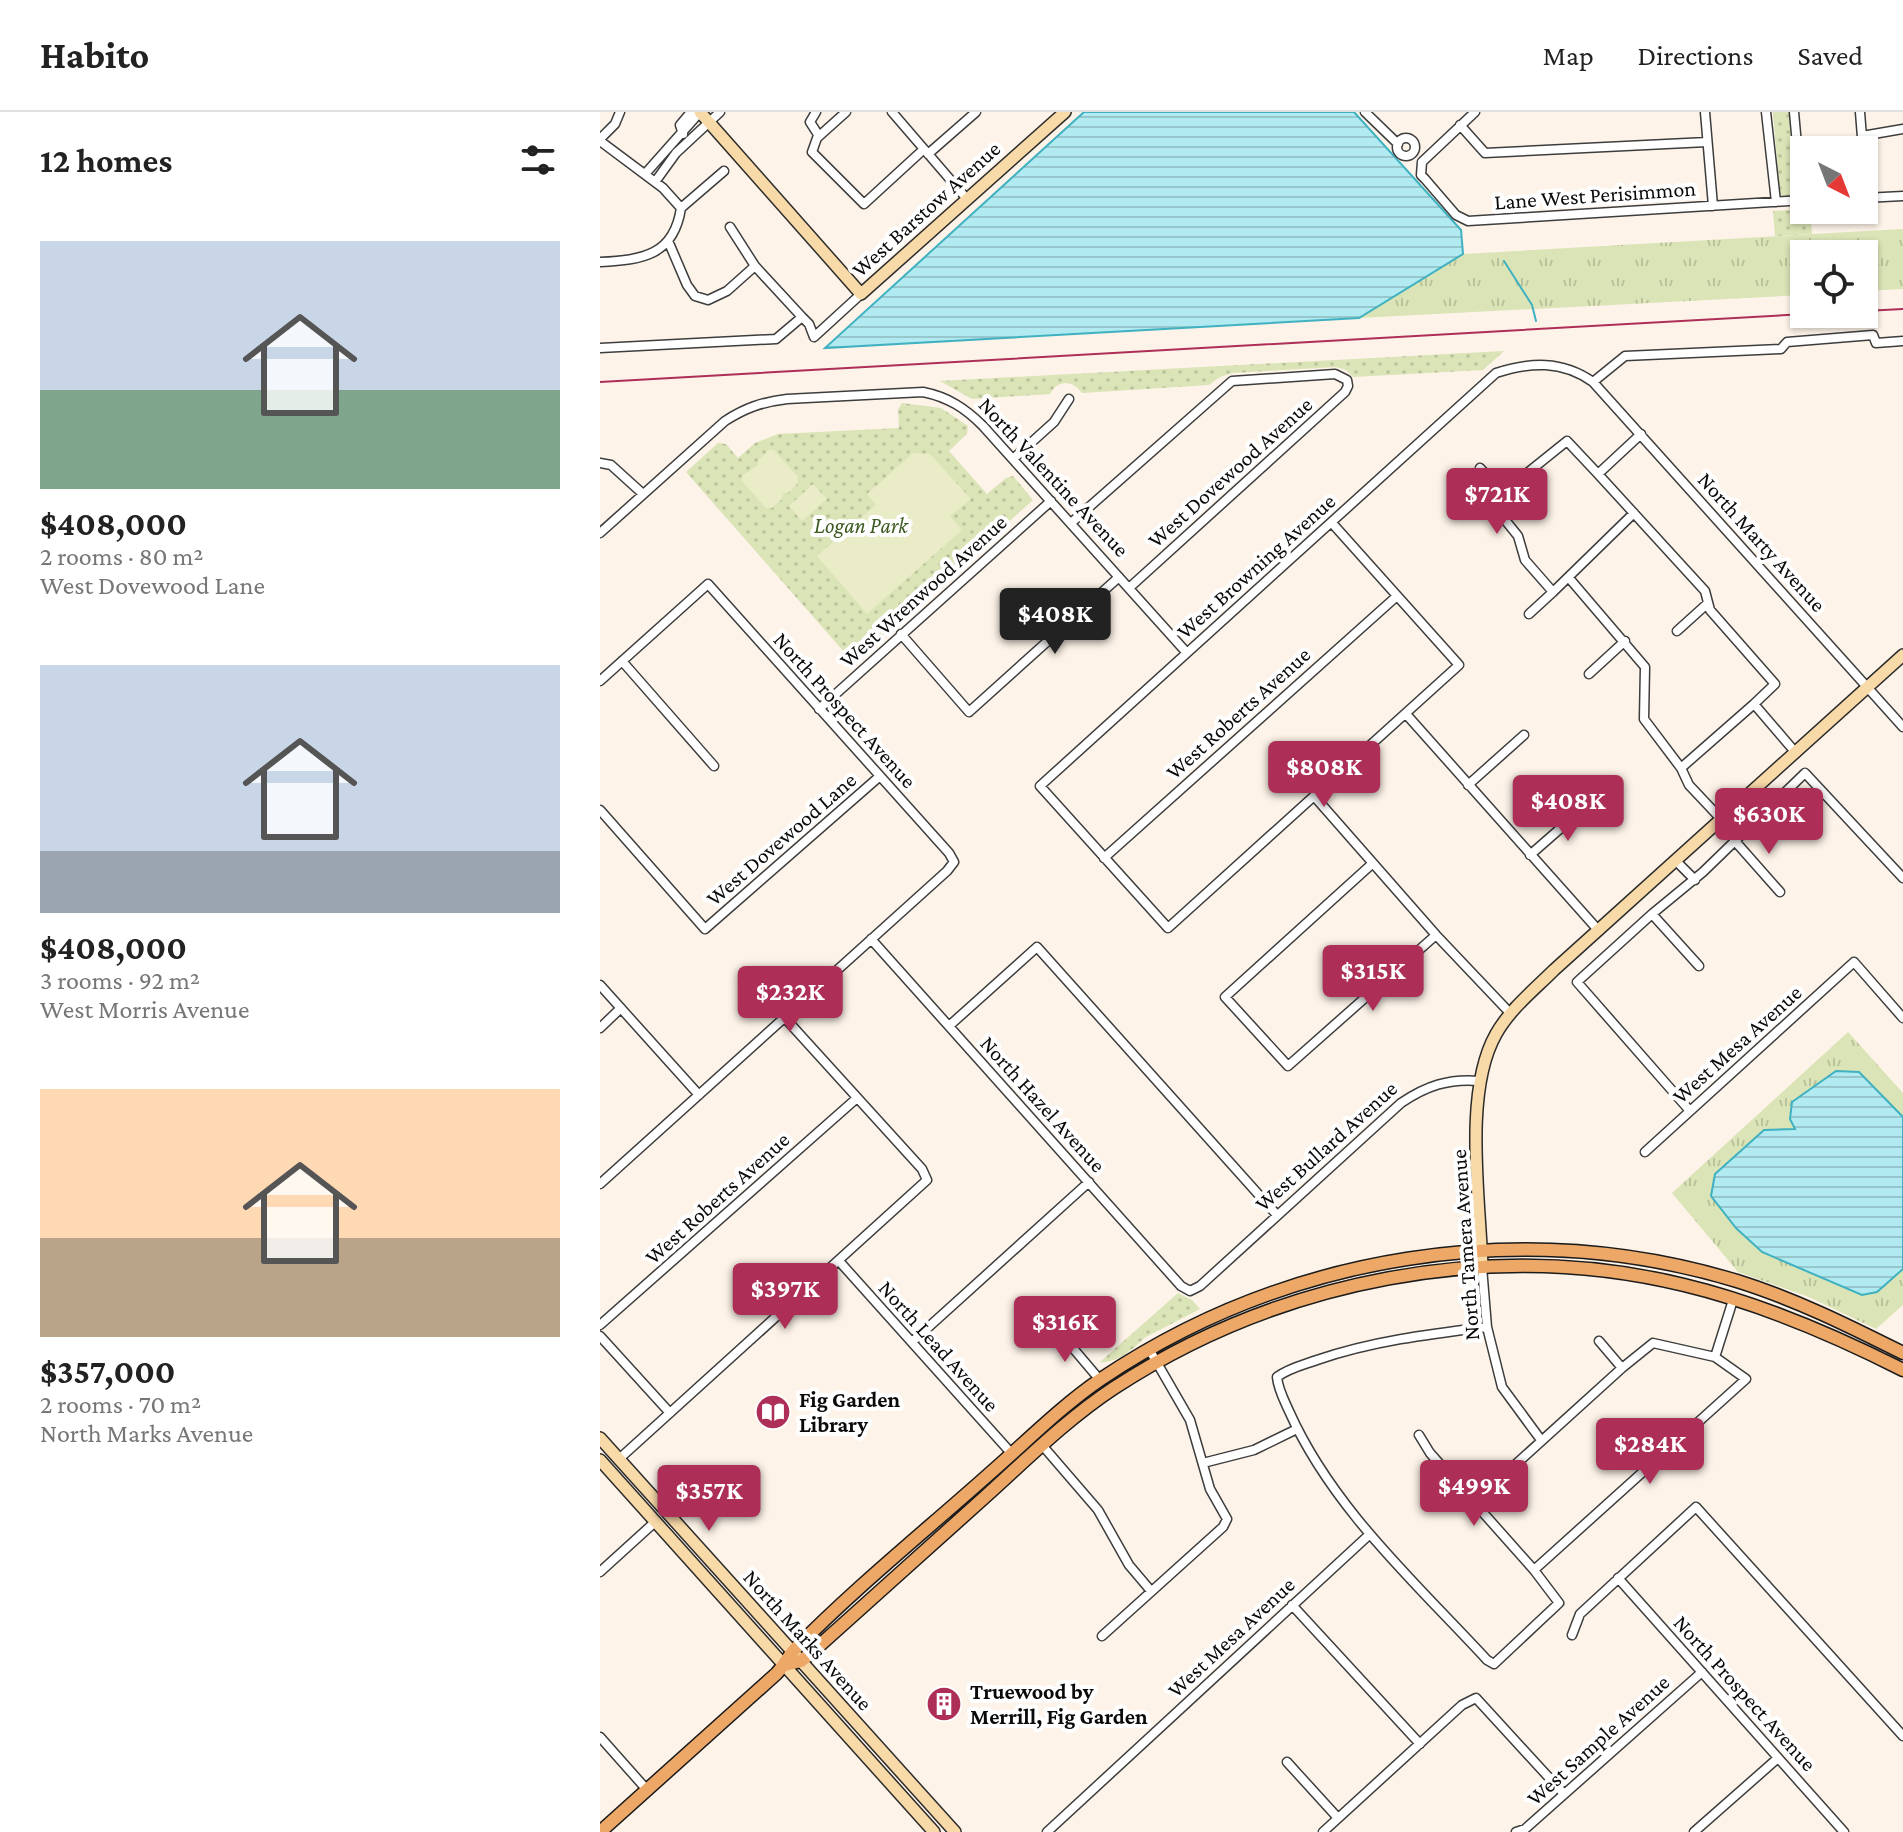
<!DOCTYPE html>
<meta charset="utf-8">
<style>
:root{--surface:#fff;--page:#f2f2f2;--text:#222;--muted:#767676;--line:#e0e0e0;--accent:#ad2f57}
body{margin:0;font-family:"Crimson Pro",serif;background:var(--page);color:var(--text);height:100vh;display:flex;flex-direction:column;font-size:30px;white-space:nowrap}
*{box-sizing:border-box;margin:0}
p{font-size:26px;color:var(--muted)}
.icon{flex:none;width:44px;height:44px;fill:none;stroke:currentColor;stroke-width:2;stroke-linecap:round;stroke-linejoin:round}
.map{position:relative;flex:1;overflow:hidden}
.side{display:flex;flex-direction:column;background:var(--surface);width:600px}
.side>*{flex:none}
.needle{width:52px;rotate:138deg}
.tools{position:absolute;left:1190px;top:24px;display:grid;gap:16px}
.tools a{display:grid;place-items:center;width:88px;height:88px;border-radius:0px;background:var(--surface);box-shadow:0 2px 6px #0004;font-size:40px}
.price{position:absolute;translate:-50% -68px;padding:0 18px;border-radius:8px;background:var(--accent);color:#fff;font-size:26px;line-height:52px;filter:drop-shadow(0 2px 4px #0008)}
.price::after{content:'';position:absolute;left:50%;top:48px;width:24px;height:18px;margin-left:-12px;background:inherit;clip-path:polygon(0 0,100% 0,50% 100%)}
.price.on{background:#222;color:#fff}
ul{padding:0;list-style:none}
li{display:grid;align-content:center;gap:16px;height:424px;padding:0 40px}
li span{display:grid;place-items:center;height:248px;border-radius:0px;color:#555}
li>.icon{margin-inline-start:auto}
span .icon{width:144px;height:144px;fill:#fffc;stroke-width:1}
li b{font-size:34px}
h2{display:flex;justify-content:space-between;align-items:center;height:96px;padding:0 40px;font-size:34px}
header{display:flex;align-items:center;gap:48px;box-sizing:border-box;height:112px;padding:0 40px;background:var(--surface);border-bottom:2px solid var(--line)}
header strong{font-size:38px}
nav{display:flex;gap:44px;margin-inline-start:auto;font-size:28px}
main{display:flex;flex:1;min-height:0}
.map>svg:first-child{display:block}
</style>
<header>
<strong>Habito</strong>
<nav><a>Map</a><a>Directions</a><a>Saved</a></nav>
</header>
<main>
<section class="side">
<h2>12 homes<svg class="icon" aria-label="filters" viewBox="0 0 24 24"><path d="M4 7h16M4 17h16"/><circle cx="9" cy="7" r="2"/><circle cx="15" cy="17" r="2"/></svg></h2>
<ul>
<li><span style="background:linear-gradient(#c9d6e8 60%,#7fa58c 0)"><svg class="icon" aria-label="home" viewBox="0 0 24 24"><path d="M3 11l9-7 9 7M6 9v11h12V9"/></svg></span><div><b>$408,000</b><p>2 rooms · 80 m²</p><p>West Dovewood Lane</p></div></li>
<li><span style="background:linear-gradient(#c9d6e8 75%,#9aa5b1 0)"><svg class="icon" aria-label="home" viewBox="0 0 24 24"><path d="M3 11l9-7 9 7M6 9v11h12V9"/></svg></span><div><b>$408,000</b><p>3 rooms · 92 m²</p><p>West Morris Avenue</p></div></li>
<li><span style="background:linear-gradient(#ffd9b3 60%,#b9a48a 0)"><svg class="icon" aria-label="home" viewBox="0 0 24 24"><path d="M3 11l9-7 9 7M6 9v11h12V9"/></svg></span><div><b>$357,000</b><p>2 rooms · 70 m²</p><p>North Marks Avenue</p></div></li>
</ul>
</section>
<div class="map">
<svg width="1303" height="1720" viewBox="0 0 1303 1720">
<defs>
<pattern id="grass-tufts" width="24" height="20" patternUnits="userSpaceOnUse" patternTransform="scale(2)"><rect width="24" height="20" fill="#dae4b6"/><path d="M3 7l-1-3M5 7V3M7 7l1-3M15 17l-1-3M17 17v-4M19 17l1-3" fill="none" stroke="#bac29b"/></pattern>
<pattern id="park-dots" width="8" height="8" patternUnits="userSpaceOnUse" patternTransform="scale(2)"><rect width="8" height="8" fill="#dae4b6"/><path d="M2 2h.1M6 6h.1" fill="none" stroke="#bac29b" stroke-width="1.8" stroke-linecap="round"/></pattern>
<pattern id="water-rules" width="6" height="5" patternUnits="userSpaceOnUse" patternTransform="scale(2)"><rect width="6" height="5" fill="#b1eaf0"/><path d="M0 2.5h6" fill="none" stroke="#97c7cc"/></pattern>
</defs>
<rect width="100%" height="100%" fill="#fdf3e8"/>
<path fill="url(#grass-tufts)" d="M1303 117V177L1264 179V142H1204V183L759 206 863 142Z
M1248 920 1303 981V1193L1276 1217 1209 1185 1138 1160 1072 1081Z"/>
<path fill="url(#park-dots)" d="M1173 0H1189L1196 81 1192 85H1184L1180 82Z
M1204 97 1210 98 1212 122 1175 124 1173 99Z
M904 239 883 258 753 265 746 258 736 255 633 261 620 265 609 273 482 281C472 267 457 268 450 282L372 287 340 269Z
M302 291 341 296 368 314 367 322 349 339 387 382 406 366 413 364 433 388 253 550 86 360 118 331 126 332 138 346 155 331 178 322 299 316 298 298Z
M578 1181 592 1188 600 1197 544 1226C534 1237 515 1252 500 1250Z"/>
<path fill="#e9ecc7" d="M169 338H174L198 365V371L188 381H183L182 387 172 396H166L142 369V364L158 353V348Z
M313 341 330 342 371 387 350 404 362 418 267 502 217 444 276 393 267 382Z
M213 372 227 387 202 409 189 394Z"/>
<path fill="url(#water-rules)" stroke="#3fb1c1" stroke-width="2" d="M484 0H754L861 118 863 142 759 206 225 236Z
M1236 959 1259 960 1303 1005V1157L1277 1180 1262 1183 1162 1140 1136 1116 1111 1084 1115 1062 1164 1018 1195 1017 1190 1007 1192 990Z"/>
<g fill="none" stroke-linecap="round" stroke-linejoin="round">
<path stroke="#3fb1c1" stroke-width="2" d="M904 149 932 193 936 209"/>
<defs>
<path id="street" d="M216 0 210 10 219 24
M246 0 217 26 212 40 264 92 324 37
M292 0 367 87
M765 0 798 32
M1105 0 1113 94
M1166 0 1176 90
M1194 0 1202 88
M1260 0 1263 38
M860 13 885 41 1107 30
M83 22 80 13 91 0
M1262 24 1303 17
M797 35a9 9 0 1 1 18 0a9 9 0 1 1-18 0Z
M0 27 15 12 20 0
M0 29 63 76 81 96C74 143 43 148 0 150
M328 42 376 0
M1264 49 1267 86
M822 50 821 63 825 67 856 103 868 109 1204 88
M822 50 875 0
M45 62 100 0
M55 70 76 41 120 0
M1264 86 1303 84
M81 96 124 59
M130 115 155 154
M202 205 209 212 214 225 261 182
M0 236 176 227 202 205 155 154 127 179 108 188 95 184 87 173 69 131
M993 270 1025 244 1181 237 1187 230 1273 223 1276 231 1303 229
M1041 322 998 362 1105 479 1110 498 1175 572 1154 592 1196 641
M413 347 454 310 469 287
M0 351 11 353 43 382
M880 356 903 381
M998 362 967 329 911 374 893 393 918 424 925 448 953 480 1034 401
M471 411 632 269 735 262 747 268 748 274 745 280 529 476
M732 411 859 553 568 816 440 674 896 261C930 250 962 248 993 270L1303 615
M0 421 125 309C145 296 162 290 187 287L323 280C348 285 365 296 383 314L587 541
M969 466 1045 555 1044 607 1081 656 1154 592
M929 502 953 480
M1077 519 1108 491
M301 522 369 600 519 465
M22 549 114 654
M989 562 1025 529
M0 569 108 472 349 741 354 750 347 759 0 1072
M219 597 451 389
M806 602 999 819
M1081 656 1089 673 1122 708
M868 673 924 623
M714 684 836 823 910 901
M0 698 105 817 280 664
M1134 728 1180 780
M930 743 986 694
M504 746 797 484
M1076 749 1095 768
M773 751 625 885 688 954 836 823
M1052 802 1099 854
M271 827 581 1174 590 1179 600 1174 801 991C826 974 849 966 880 969
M0 873 99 983
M349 914 437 835 677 1103
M0 916 21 896
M1090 999 977 870 1052 802 1103 760 1205 661 1303 766
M1045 1040 1254 850 1303 906
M239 1149 412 1342
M882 1155 887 1215 902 1275 941 1328
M0 1213 257 986
M455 1215 500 1268
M0 1224 70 1301
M999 1229 1022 1256
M312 1230 489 1070
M1115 1245 1133 1188
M819 1323 830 1341 934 1458 959 1491 894 1552 887 1548C816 1471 732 1396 689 1299 684 1288 678 1277 677 1265 689 1256 703 1253 717 1248 772 1229 830 1222 887 1215
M442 1333 498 1398 529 1453 551 1479
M19 1347 327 1068 322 1057 184 905
M603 1351 654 1338 697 1317
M873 1391 1022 1256 1053 1231 1115 1245 1146 1267 934 1458
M0 1460 55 1410
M1018 1466 1244 1720
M692 1493 820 1632
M972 1523 980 1502 1096 1395 1303 1624
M502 1524 623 1415 627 1407 610 1377 590 1308 549 1237
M0 1625 48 1679
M687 1650 738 1706
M447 1720 770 1422
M723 1720 862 1593 876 1586 964 1682
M916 1720 925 1717 1102 1560
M1094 1720 1178 1646"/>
<path id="secondary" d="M100 0 261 182 465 0
M882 1155C880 1088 863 980 896 922 910 897 934 878 954 858L1303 543
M0 1326 355 1720
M0 1348 334 1720"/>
<path id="primary" d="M185 1553 201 1549 210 1542C269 1489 327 1437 386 1384 427 1347 467 1307 514 1276 679 1168 891 1126 1084 1173 1159 1191 1234 1223 1303 1258
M0 1720 176 1562C184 1554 188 1544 196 1536 256 1475 324 1420 388 1363 425 1331 460 1295 501 1267 687 1142 922 1104 1137 1169 1195 1187 1249 1214 1303 1241"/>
</defs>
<use href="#street" stroke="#3d3d3d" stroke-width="11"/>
<use href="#secondary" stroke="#2c2c2c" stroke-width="14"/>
<use href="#primary" stroke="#1b1b1b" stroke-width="15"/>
<use href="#street" stroke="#fff" stroke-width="8"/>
<use href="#secondary" stroke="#f8d9a8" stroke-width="11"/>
<use href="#primary" stroke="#eda868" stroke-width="12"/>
<path stroke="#ad2f57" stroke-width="2" d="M1264 199 1303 197
M0 270 1205 202"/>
</g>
<defs>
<symbol id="library-disc" viewBox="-11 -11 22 22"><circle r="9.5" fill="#ad2f57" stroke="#fff"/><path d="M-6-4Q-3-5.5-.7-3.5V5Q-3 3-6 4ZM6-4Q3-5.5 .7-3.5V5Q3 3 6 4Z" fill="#fff"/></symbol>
<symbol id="building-disc" viewBox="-11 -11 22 22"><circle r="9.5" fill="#ad2f57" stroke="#fff"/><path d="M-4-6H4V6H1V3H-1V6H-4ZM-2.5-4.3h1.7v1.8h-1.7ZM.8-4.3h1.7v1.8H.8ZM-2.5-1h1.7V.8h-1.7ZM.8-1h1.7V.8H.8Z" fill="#fff"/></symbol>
</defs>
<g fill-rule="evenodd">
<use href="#library-disc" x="153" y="1280" width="40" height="40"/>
<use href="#building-disc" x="324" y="1572" width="40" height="40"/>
</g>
<g text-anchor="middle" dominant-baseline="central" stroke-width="8" stroke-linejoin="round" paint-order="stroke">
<g font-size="22" fill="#0a0a0a" stroke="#fff">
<text transform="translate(995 83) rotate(-4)">Lane West Perisimmon</text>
<text transform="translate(326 97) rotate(-42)">West Barstow Avenue</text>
<text transform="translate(630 360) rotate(-42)">West Dovewood Avenue</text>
<text transform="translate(454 365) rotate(47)">North Valentine Avenue</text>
<text transform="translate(1162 430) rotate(48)">North Marty Avenue</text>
<text transform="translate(656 454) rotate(-42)">West Browning Avenue</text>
<text transform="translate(323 479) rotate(-42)">West Wrenwood Avenue</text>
<text transform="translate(245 598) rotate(48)">North Prospect Avenue</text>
<text transform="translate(638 601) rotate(-42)">West Roberts Avenue</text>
<text transform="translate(181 727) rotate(-41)">West Dovewood Lane</text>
<text transform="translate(1137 932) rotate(-42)">West Mesa Avenue</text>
<text transform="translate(443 992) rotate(48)">North Hazel Avenue</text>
<text transform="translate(726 1034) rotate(-42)">West Bullard Avenue</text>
<text transform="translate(117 1086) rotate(-42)">West Roberts Avenue</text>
<text transform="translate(865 1133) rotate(-94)">North Tamera Avenue</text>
<text transform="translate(339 1234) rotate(48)">North Lead Avenue</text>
<text transform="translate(631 1525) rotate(-43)">West Mesa Avenue</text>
<text transform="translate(208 1528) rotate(48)">North Marks Avenue</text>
<text transform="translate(1145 1581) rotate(48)">North Prospect Avenue</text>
<text transform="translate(998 1628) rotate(-42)">West Sample Avenue</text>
</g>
<g font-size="22" font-style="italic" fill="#3d5a21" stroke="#fff">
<text x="261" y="413">Logan Park</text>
</g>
<g font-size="22" font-weight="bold" fill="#0a0a0a" stroke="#fff" text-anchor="start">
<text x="199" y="1287">Fig Garden<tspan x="199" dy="25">Library</tspan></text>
<text x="370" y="1579">Truewood by<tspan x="370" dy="25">Merrill, Fig Garden</tspan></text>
</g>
</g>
</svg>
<div class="tools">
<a><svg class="needle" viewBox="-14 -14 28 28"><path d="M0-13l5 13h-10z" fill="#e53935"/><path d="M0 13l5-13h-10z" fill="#767676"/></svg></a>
<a><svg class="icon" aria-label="locate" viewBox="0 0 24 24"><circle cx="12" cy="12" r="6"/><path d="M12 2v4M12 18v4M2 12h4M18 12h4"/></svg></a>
</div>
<b class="price" style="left:897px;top:424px">$721K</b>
<b class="price on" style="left:455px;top:544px">$408K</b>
<b class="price" style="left:724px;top:697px">$808K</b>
<b class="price" style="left:968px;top:731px">$408K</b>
<b class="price" style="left:1169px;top:744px">$630K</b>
<b class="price" style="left:773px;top:901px">$315K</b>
<b class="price" style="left:190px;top:922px">$232K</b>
<b class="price" style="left:185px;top:1219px">$397K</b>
<b class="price" style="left:465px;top:1252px">$316K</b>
<b class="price" style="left:1050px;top:1374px">$284K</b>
<b class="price" style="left:874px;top:1416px">$499K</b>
<b class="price" style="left:109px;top:1421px">$357K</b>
</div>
</main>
